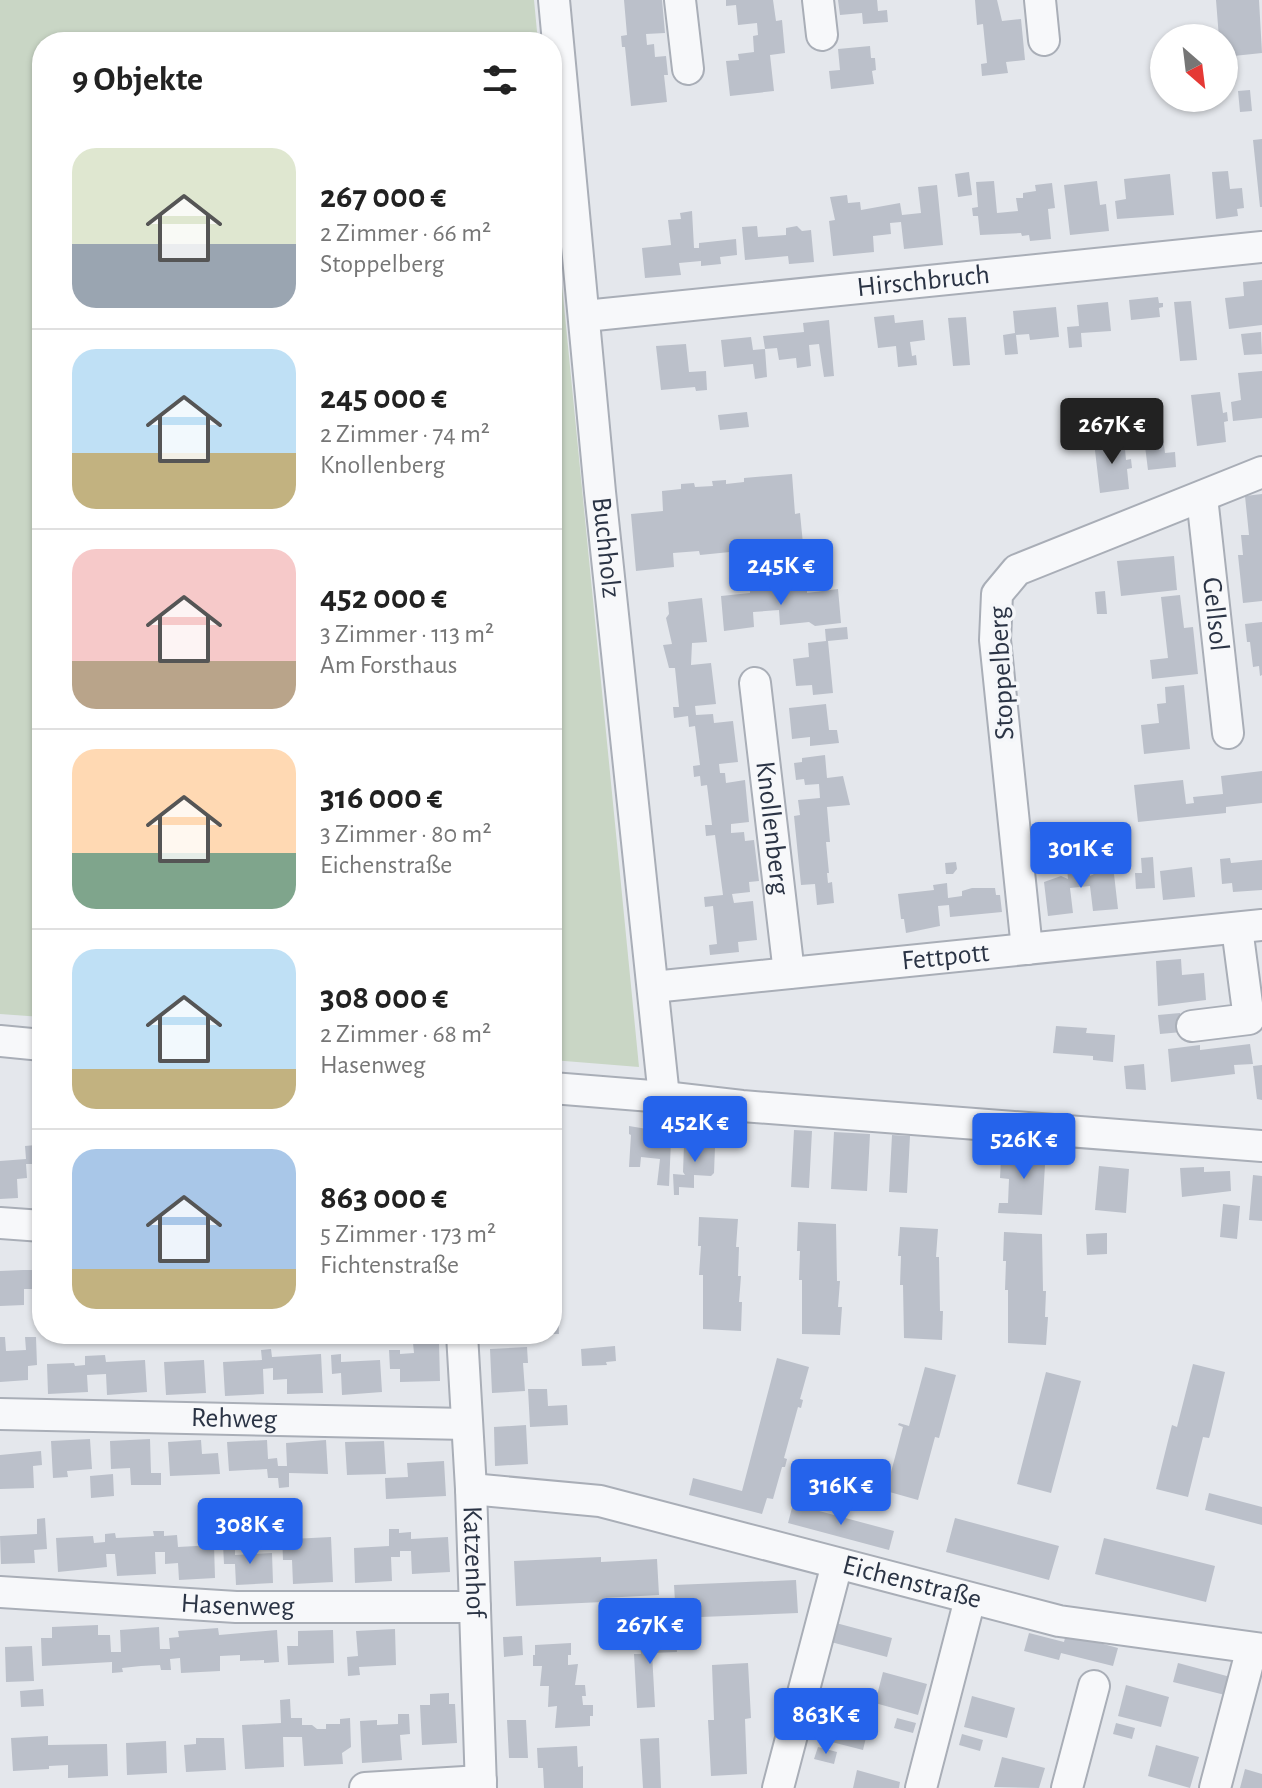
<!DOCTYPE html>
<html lang="de">
<meta charset="utf-8">
<style>
:root{--surface:#fff;--page:#f6f6f6;--text:#222;--muted:#767676;--line:#e0e0e0;--accent:#2563eb}
body{margin:0;font-family:"Alegreya Sans",sans-serif;background:var(--page);color:var(--text);height:100vh;display:flex;flex-direction:column;font-size:30px;white-space:nowrap}
*{box-sizing:border-box;margin:0}
p{font-size:26px;color:var(--muted)}
.icon{flex:none;width:44px;height:44px;fill:none;stroke:currentColor;stroke-width:2;stroke-linecap:round;stroke-linejoin:round}
.map{position:relative;flex:1;overflow:hidden}
.drawer{position:absolute;left:32px;top:32px;width:530px;height:1312px;display:flex;flex-direction:column;background:var(--surface);border-radius:32px;box-shadow:0 2px 6px #0004}
.drawer>*{flex:none}
.needle{width:52px;rotate:152deg}
.buttons{position:absolute;left:1150px;top:24px;display:grid;gap:16px}
.buttons a{display:grid;place-items:center;width:88px;height:88px;border-radius:50%;background:var(--surface);box-shadow:0 2px 6px #0004;font-size:40px}
.price{position:absolute;translate:-50% -68px;padding:0 18px;border-radius:8px;background:var(--accent);color:#fff;font-size:26px;line-height:52px;filter:drop-shadow(0 2px 4px #0008)}
.price::after{content:'';position:absolute;left:50%;top:48px;width:24px;height:18px;margin-left:-12px;background:inherit;clip-path:polygon(0 0,100% 0,50% 100%)}
.price.current{background:#222;color:#fff}
ul{padding:0;list-style:none}
li{display:flex;align-items:center;gap:24px;height:200px;padding:0 40px}
li+li{border-top:2px solid var(--line)}
li span{display:grid;place-items:center;flex:none;width:224px;height:160px;border-radius:24px;color:#555}
li>.icon{margin-inline-start:auto}
span .icon{width:96px;height:96px;fill:#fffc;stroke-width:1}
li b{font-size:34px}
h2{display:flex;justify-content:space-between;align-items:center;height:96px;padding:0 40px;font-size:34px}
.map>svg:first-child{display:block}
</style>
<div class="map">
<svg width="1262" height="1788" viewBox="0 0 1262 1788">
<rect width="100%" height="100%" fill="#e4e7ec"/>
<path fill="#c9d6c5" d="M0 0H534L538 42H42V1017L0 1014Z
M552 184 639 1067 552 1060Z"/>
<path fill="#bbc0ca" d="M624 0H662L665 33 646 34 647 45 654 44 655 57 666 56 668 75H664L667 102 631 106 625 47H622L621 36 627 35Z
M726 0H773L776 21 782 20 785 53 770 55 774 91 730 96 726 61 739 60 738 54 754 52 753 36 758 35 757 23 738 25 736 5 726 6Z
M838 0H877L878 11 887 10 888 22 863 24 862 13 840 15Z
M975 0H997L1002 21 1021 19 1025 60 1006 62 1008 73 982 76 981 64 987 63 985 44 983 24 977 25Z
M1216 0H1259L1262 53 1224 57V38H1219Z
M870 46 871 58H875L876 70 872 71 874 84 831 89 829 71 840 70 838 49Z
M1250 90 1252 111 1240 112 1238 91Z
M1262 139V207H1260L1253 140Z
M1228 171 1230 189 1242 188 1244 208 1237 209 1238 216 1216 219 1212 172Z
M969 172 972 195 958 197 955 174Z
M1170 174 1174 215 1117 219 1115 201 1126 199 1124 179Z
M994 181 997 213 1018 211 1016 198H1023V193L1036 191 1035 185 1052 183 1055 208 1048 209 1051 239 1030 241 1029 235 1022 236 1021 233 980 235 978 216H973L972 208 978 207 976 182Z
M1097 181 1100 205 1106 204 1109 231 1070 235 1064 185Z
M937 185 943 245 904 249 901 222 890 223 891 234 873 236 874 252 833 256 829 221 835 220 830 197 847 195 848 203 860 202 861 210 900 203 902 215 921 213 918 187Z
M692 211 694 248H699V243L736 239 737 255 720 257 721 264 701 266V261L679 263 681 275 645 278 642 248 671 245 668 220 681 219 680 213Z
M757 226 758 237 786 235V228L797 226 802 231 811 230 814 262 789 264 788 256 745 260 742 227Z
M1262 280V325L1229 329 1225 298 1244 296 1243 282Z
M1158 297 1159 303H1163V307L1159 308 1160 317 1131 320 1129 300Z
M1191 301 1197 360 1180 361 1174 302Z
M1108 302 1111 331 1081 333 1082 347 1069 348 1067 327 1079 326 1077 305Z
M1056 307 1059 337 1030 340 1029 334 1016 335 1018 354 1005 355 1003 335 1015 333 1013 311Z
M894 315 895 323 923 320 925 340 910 342 912 356 916 355 917 365 898 367 896 346 878 348 874 317Z
M966 317 970 365 953 366 948 318Z
M829 320 834 376 824 377 819 344 809 345 811 366 797 368 796 358 779 360 777 348 765 349 763 336 804 332 803 323Z
M1261 332 1262 354 1244 355 1241 334Z
M751 337 753 350 765 349 767 377 755 379 753 364 724 367 721 340Z
M686 344 689 372 706 371 707 390 696 391 695 387 661 390 656 346Z
M1262 371V418L1233 421 1231 402 1241 400 1238 373Z
M1220 392 1223 413 1227 412 1228 421 1224 422 1226 442 1197 446 1191 395Z
M747 412 749 427 720 430 718 415Z
M1143 418 1144 431 1162 429 1165 453 1175 452 1176 467 1148 470 1144 438 1134 439 1132 420Z
M1124 439 1126 460 1131 459 1132 468 1127 469 1129 489 1100 493 1094 442Z
M792 474 795 514 800 513 803 544 775 547V554L741 557 740 551 700 555 699 551 673 553 674 567 636 571 631 514 663 511 662 491 681 489V484L694 483 695 487 713 486 712 481 726 480V484L744 482V478Z
M1262 494V601L1243 603 1238 555H1243L1241 535H1249L1245 496Z
M1174 556 1177 590 1121 596 1117 561Z
M777 585 778 590 807 587V593L838 589 841 623 815 626 809 622 780 625 779 610 753 612 754 627 724 631 721 596 750 593V588Z
M1105 591 1107 614H1097L1095 592Z
M1180 595 1184 628 1193 627 1198 674 1152 679 1150 660 1168 658 1161 597Z
M702 598 707 642 692 643 691 665 711 663 716 704 695 706 696 715 713 714 714 723 733 721 738 762 719 764 720 773H725L726 783 745 780 749 822 731 824V833L744 832 745 841 754 840 759 881 749 882 750 892 732 894 734 903 753 901 757 940 738 942 739 952 710 955 709 945 717 944 713 906 705 907 704 897 723 895 715 835 706 836 705 825H712L707 785 701 786 700 776 694 777 693 766 700 765 695 726 689 727 688 716 674 718 673 707H679L675 668H669L663 645 672 644 666 618 669 614 668 602Z
M1262 622V675L1260 676 1259 666 1253 667 1250 642H1247L1245 624Z
M847 627 848 639 828 641 833 693 813 695 812 685 796 686 793 659 809 657 808 643 826 641 825 629Z
M1184 685 1190 749 1144 754 1141 725 1159 723 1157 704 1166 703 1165 687Z
M826 704 829 730H837L839 743 810 746V737L792 739 789 708Z
M825 755 827 778 843 776 850 805 827 807 830 842H826L829 873H827L828 883 832 882 834 903 817 905 815 884 801 885 794 816 800 815 798 800 820 798 819 784 805 785 804 779 796 780 794 763 802 762V758Z
M1262 771V803L1226 807V813L1138 822 1134 785 1183 780 1186 804 1194 803 1193 797 1223 794 1221 776Z
M1087 856 1090 876 1096 873 1114 874 1118 909 1093 911 1090 886 1070 888 1073 913 1048 916 1044 882 1061 876 1068 879 1067 868 1078 867 1077 857Z
M1153 857 1155 888 1136 889 1135 873H1142L1141 858Z
M1230 858 1231 863 1262 860V890L1233 892 1232 883 1222 884 1220 859Z
M956 862 957 869 953 874H946L945 863Z
M1192 867 1195 897 1163 900 1160 871Z
M947 883 948 898 962 896V891L972 888H995L996 895H1000L1002 912 950 917 949 905 938 906 940 926 906 933 904 919H901L898 894 934 890 933 885Z
M1181 959 1182 975 1204 973 1206 1000 1158 1006 1156 961Z
M1180 1013 1182 1032 1160 1034 1158 1015Z
M1056 1026 1087 1028 1086 1033 1115 1035 1113 1062 1093 1060V1056L1053 1053Z
M1250 1044 1253 1064 1234 1065 1235 1074 1171 1082 1168 1049 1200 1045V1050Z
M1144 1064 1146 1090 1126 1089 1124 1066Z
M1262 1065V1100L1257 1099 1253 1066Z
M629 1126 659 1131 658 1140 671 1141 669 1186 657 1185 660 1159 641 1157 640 1167H629L631 1135 629 1134Z
M794 1130 812 1131 809 1188 791 1187Z
M834 1132 870 1134 867 1191 831 1189Z
M892 1135 910 1136 907 1193 889 1192Z
M693 1138 700 1139 704 1143 712 1144 715 1147 714 1173 711 1176 694 1175V1188L679 1187V1195H674L673 1174 685 1175 683 1172 684 1145Z
M36 1145 37 1164H26L27 1178 17 1179 18 1198 0 1199V1161L26 1159 25 1146Z
M1011 1146 1046 1148 1042 1215 998 1213 999 1203H1008L1009 1179 1000 1178 1001 1159H1010Z
M1099 1166 1129 1169 1126 1213 1095 1210Z
M1204 1167V1172L1230 1171 1231 1191 1182 1197 1180 1168Z
M1253 1175 1262 1176V1221L1249 1220Z
M1223 1204 1240 1206 1237 1239 1220 1237Z
M699 1217 738 1219 736 1247H739L738 1276H741L739 1302H742L741 1331 703 1329V1275H699L701 1246H698Z
M798 1222 836 1224 837 1281H840L838 1307H842L840 1335 802 1334V1280H799L800 1251H797Z
M900 1227 938 1229 936 1257H939L940 1311H943L942 1340 904 1338 903 1285H900L901 1256H898Z
M1004 1232 1042 1234 1043 1291H1046L1045 1317H1048L1046 1345 1008 1343V1290H1005L1006 1261H1003Z
M1107 1233V1254L1087 1255 1086 1234Z
M23 1270H32L33 1289H24V1305L0 1306V1271Z
M552 1315H558L559 1334H552Z
M0 1337H5L6 1351 26 1350 25 1337H36L37 1365 28 1366V1380L0 1382Z
M439 1342 440 1381 400 1382V1369H390L389 1350H400V1354L414 1353 413 1343Z
M615 1346 616 1361 606 1362 607 1365 582 1366 581 1349Z
M527 1347 528 1363H523L525 1391 492 1393 490 1349Z
M271 1349 272 1357 321 1354 323 1393 287 1394V1379L273 1380V1368L263 1369 264 1394 225 1396 223 1362 262 1360 261 1350Z
M341 1354V1362L380 1360 382 1392 342 1395 341 1373 332 1374 331 1355Z
M105 1355 106 1362 145 1360 147 1392 107 1395 106 1374 87 1375 88 1392 48 1394 47 1364 74 1363 75 1366 85 1365V1356Z
M777 1358 809 1367 800 1399 803 1400 801 1408 798 1407 784 1458 787 1459 785 1467H782L773 1499 767 1498 762 1514 689 1495 693 1478 742 1491Z
M204 1360 206 1393 166 1395 164 1362Z
M1193 1364 1225 1372 1210 1435 1209 1438 1203 1437 1188 1497 1156 1489 1172 1425 1177 1427Z
M925 1367 956 1375 939 1438 935 1437 918 1500 886 1491 903 1427 898 1425 899 1423 909 1426Z
M1046 1372 1081 1381 1051 1493 1017 1484Z
M528 1389H547L548 1406 567 1405 568 1425 530 1427Z
M526 1425 528 1464 495 1466 494 1427Z
M90 1439 92 1469 67 1471 68 1477 53 1478 51 1441Z
M150 1439 151 1473H161V1485H131L130 1468 111 1469 110 1441Z
M201 1440 202 1454 218 1453 220 1474 170 1476 168 1442Z
M267 1440 268 1459 277 1458 278 1466H287L286 1443 326 1440 328 1474 289 1473V1487L279 1488 278 1478H268L267 1469 229 1471 227 1442Z
M384 1441 386 1474 347 1475 345 1442Z
M41 1451 42 1465 33 1466 34 1488 0 1489V1455Z
M444 1461 446 1496 386 1499 385 1478 408 1477 407 1463Z
M113 1474 114 1496 91 1498 90 1476Z
M1209 1493 1262 1507V1525L1205 1510Z
M793 1504 894 1531 889 1550 788 1523Z
M45 1518 47 1549 34 1550 35 1563 1 1564 0 1536 37 1534V1519Z
M955 1518 1059 1546 1049 1580 946 1552Z
M389 1529H399V1533L411 1532V1539L448 1537 450 1572 412 1574 411 1551H400V1557H391L392 1581 355 1583 354 1548 389 1546Z
M153 1531H164V1536L177 1535 178 1547 214 1545 215 1578 179 1580 178 1563 165 1564V1552H155L156 1574 117 1576 115 1554H106L107 1567 58 1572 56 1538 93 1536 94 1543 105 1542V1534L115 1533 116 1538 154 1536Z
M282 1534H292V1539L331 1537 333 1582 293 1584 292 1560H283Z
M1104 1538 1215 1566 1206 1602 1095 1574Z
M235 1543V1555L272 1553 273 1583 236 1585 235 1564H224L223 1544Z
M601 1557V1562L657 1559 659 1595 603 1598V1602L516 1606 514 1561Z
M796 1580 798 1613 676 1618 674 1585Z
M604 1613H622L623 1631 605 1632Z
M836 1623 892 1638 887 1657 831 1642Z
M98 1625V1635H110L111 1652H121L120 1630 159 1627 160 1649H170L169 1638 179 1637 178 1631 218 1628 219 1635 277 1630 279 1662 264 1663V1660L240 1661V1655L220 1656V1671L181 1673 180 1658 170 1659 171 1670H161L160 1665 141 1666 122 1668 123 1672 112 1673V1662L42 1666 41 1638H52V1627Z
M395 1629 396 1665 359 1667 360 1675 348 1676 347 1657 358 1656 356 1631Z
M333 1630 334 1663 288 1665 287 1646H298V1631Z
M1029 1633 1064 1642 1066 1634 1118 1648 1113 1666 1061 1653 1059 1660 1024 1651Z
M676 1634 677 1652 652 1653 655 1707 637 1708 634 1654H641L639 1636Z
M522 1636 523 1655 504 1657 503 1637Z
M571 1643V1655H568V1665L578 1664 575 1685H585L586 1696H582L583 1705H593V1716H590V1726L555 1728 557 1706 548 1707 549 1686H540L542 1666H533V1655H535V1645Z
M32 1646 34 1681 6 1682 5 1647Z
M748 1663 751 1718 745 1719 747 1774 711 1776 708 1720H714L712 1665Z
M1178 1663 1238 1679 1233 1697 1173 1682Z
M883 1672 927 1684 918 1715 875 1703Z
M1126 1685 1169 1697 1161 1727 1118 1716Z
M43 1689 44 1706 21 1707 20 1691Z
M449 1693V1704H455L457 1743 422 1745 420 1705H430V1694Z
M972 1696 1015 1708 1007 1738 964 1727Z
M290 1699 291 1718H302V1725H312L317 1729H326V1724H340V1719L350 1718 351 1747 342 1753 343 1764 304 1766 302 1737H283L284 1767 245 1769 242 1725 281 1723 280 1700Z
M827 1710 870 1721 863 1750 820 1739Z
M398 1714H409L410 1734 400 1735 402 1760 362 1763 360 1721 377 1720V1725L398 1724Z
M897 1718 916 1723 913 1733 894 1728Z
M507 1720H526L528 1758H509Z
M1116 1723 1135 1728 1132 1739 1113 1734Z
M962 1734 983 1740 980 1751 959 1745Z
M48 1736V1745L107 1744 108 1776 68 1778V1765L49 1766V1769L13 1771 11 1738Z
M196 1738H224L226 1770 186 1772 184 1745 196 1744Z
M659 1738 661 1788H643L640 1739Z
M166 1741 167 1773 127 1775 126 1743Z
M1156 1745 1199 1757 1190 1788 1148 1776Z
M577 1746 578 1767 583 1766V1788H544L543 1768H538L537 1748Z
M818 1747 837 1752 834 1764 814 1759Z
M1002 1757 1045 1768 1039 1788 994 1787Z
M1245 1769 1262 1774V1788H1240Z
M857 1770 900 1782 899 1788H853Z"/>
<g fill="none" stroke-linecap="round" stroke-linejoin="round">
<defs>
<g id="minor">
<path id="s1" d="M554 0 600 492 664 1097"/>
<path d="M680 0 688 69"/>
<path d="M818 0 822 35"/>
<path d="M1040 0 1044 40"/>
<path id="s2" d="M585 316 1262 247"/>
<path id="s3" d="M1202 497 1228 733"/>
<path id="s4" d="M755 683 789 973"/>
<path d="M1027 949 995 640 997 594 1017 570 1262 472"/>
<path id="s5" d="M653 987 1262 925"/>
<path d="M1192 1026 1249 1019 1237 928"/>
<path d="M0 1041 42 1045"/>
<path d="M552 1088 664 1097 742 1106 1262 1146"/>
<path d="M0 1223 42 1226"/>
<path id="s6" d="M462 1334 471 1489 481 1788"/>
<path id="s7" d="M0 1414 466 1424"/>
<path id="s8" d="M471 1489 600 1501 1059 1621 1262 1649"/>
<path id="s9" d="M0 1592 236 1607H475"/>
<path d="M365 1788 481 1781"/>
<path d="M778 1788 837 1564"/>
<path d="M921 1788 970 1599"/>
<path d="M1067 1788 1094 1686"/>
<path d="M1215 1788 1252 1648"/>
</g>
</defs>
<use href="#minor" stroke="#a9aeb7" stroke-width="34"/>
<use href="#minor" stroke="#f7f8fa" stroke-width="30"/>
</g>
<g text-anchor="middle" dominant-baseline="central" stroke-width="7" stroke-linejoin="round" paint-order="stroke">
<g font-size="28" fill="#2b3445" stroke="#f4f6f9">
<text stroke="none"><textPath href="#s2" startOffset="340">Hirschbruch</textPath></text>
<text stroke="none"><textPath href="#s1" startOffset="550">Buchholz</textPath></text>
<text stroke="none"><textPath href="#s3" startOffset="118">Gellsol</textPath></text>
<text transform="translate(1002 673) rotate(-93)">Stoppelberg</text>
<text stroke="none"><textPath href="#s4" startOffset="146">Knollenberg</textPath></text>
<text stroke="none"><textPath href="#s5" startOffset="294">Fettpott</textPath></text>
<text stroke="none"><textPath href="#s7" startOffset="234">Rehweg</textPath></text>
<text stroke="none"><textPath href="#s6" startOffset="228">Katzenhof</textPath></text>
<text stroke="none"><textPath href="#s8" startOffset="452">Eichenstraße</textPath></text>
<text stroke="none"><textPath href="#s9" startOffset="238">Hasenweg</textPath></text>
</g>
</g>
</svg>
<div class="buttons">
<a><svg class="needle" viewBox="-14 -14 28 28"><path d="M0-13l5 13h-10z" fill="#e53935"/><path d="M0 13l5-13h-10z" fill="#767676"/></svg></a>
</div>
<b class="price current" style="left:1112px;top:466px">267K €</b>
<b class="price" style="left:781px;top:607px">245K €</b>
<b class="price" style="left:1081px;top:890px">301K €</b>
<b class="price" style="left:695px;top:1164px">452K €</b>
<b class="price" style="left:1024px;top:1181px">526K €</b>
<b class="price" style="left:841px;top:1527px">316K €</b>
<b class="price" style="left:250px;top:1566px">308K €</b>
<b class="price" style="left:650px;top:1666px">267K €</b>
<b class="price" style="left:826px;top:1756px">863K €</b>
<section class="drawer">
<h2>9 Objekte<svg class="icon" aria-label="filters" viewBox="0 0 24 24"><path d="M4 7h16M4 17h16"/><circle cx="9" cy="7" r="2"/><circle cx="15" cy="17" r="2"/></svg></h2>
<ul>
<li><span style="background:linear-gradient(#dfe7d0 60%,#9aa5b1 0)"><svg class="icon" aria-label="home" viewBox="0 0 24 24"><path d="M3 11l9-7 9 7M6 9v11h12V9"/></svg></span><div><b>267 000 €</b><p>2 Zimmer · 66 m²</p><p>Stoppelberg</p></div></li>
<li><span style="background:linear-gradient(#bfe0f5 65%,#c2b280 0)"><svg class="icon" aria-label="home" viewBox="0 0 24 24"><path d="M3 11l9-7 9 7M6 9v11h12V9"/></svg></span><div><b>245 000 €</b><p>2 Zimmer · 74 m²</p><p>Knollenberg</p></div></li>
<li><span style="background:linear-gradient(#f6c9c9 70%,#b9a48a 0)"><svg class="icon" aria-label="home" viewBox="0 0 24 24"><path d="M3 11l9-7 9 7M6 9v11h12V9"/></svg></span><div><b>452 000 €</b><p>3 Zimmer · 113 m²</p><p>Am Forsthaus</p></div></li>
<li><span style="background:linear-gradient(#ffd9b3 65%,#7fa58c 0)"><svg class="icon" aria-label="home" viewBox="0 0 24 24"><path d="M3 11l9-7 9 7M6 9v11h12V9"/></svg></span><div><b>316 000 €</b><p>3 Zimmer · 80 m²</p><p>Eichenstraße</p></div></li>
<li><span style="background:linear-gradient(#bfe0f5 75%,#c2b280 0)"><svg class="icon" aria-label="home" viewBox="0 0 24 24"><path d="M3 11l9-7 9 7M6 9v11h12V9"/></svg></span><div><b>308 000 €</b><p>2 Zimmer · 68 m²</p><p>Hasenweg</p></div></li>
<li><span style="background:linear-gradient(#a9c7e8 75%,#c2b280 0)"><svg class="icon" aria-label="home" viewBox="0 0 24 24"><path d="M3 11l9-7 9 7M6 9v11h12V9"/></svg></span><div><b>863 000 €</b><p>5 Zimmer · 173 m²</p><p>Fichtenstraße</p></div></li>
</ul>
</section>
</div>
